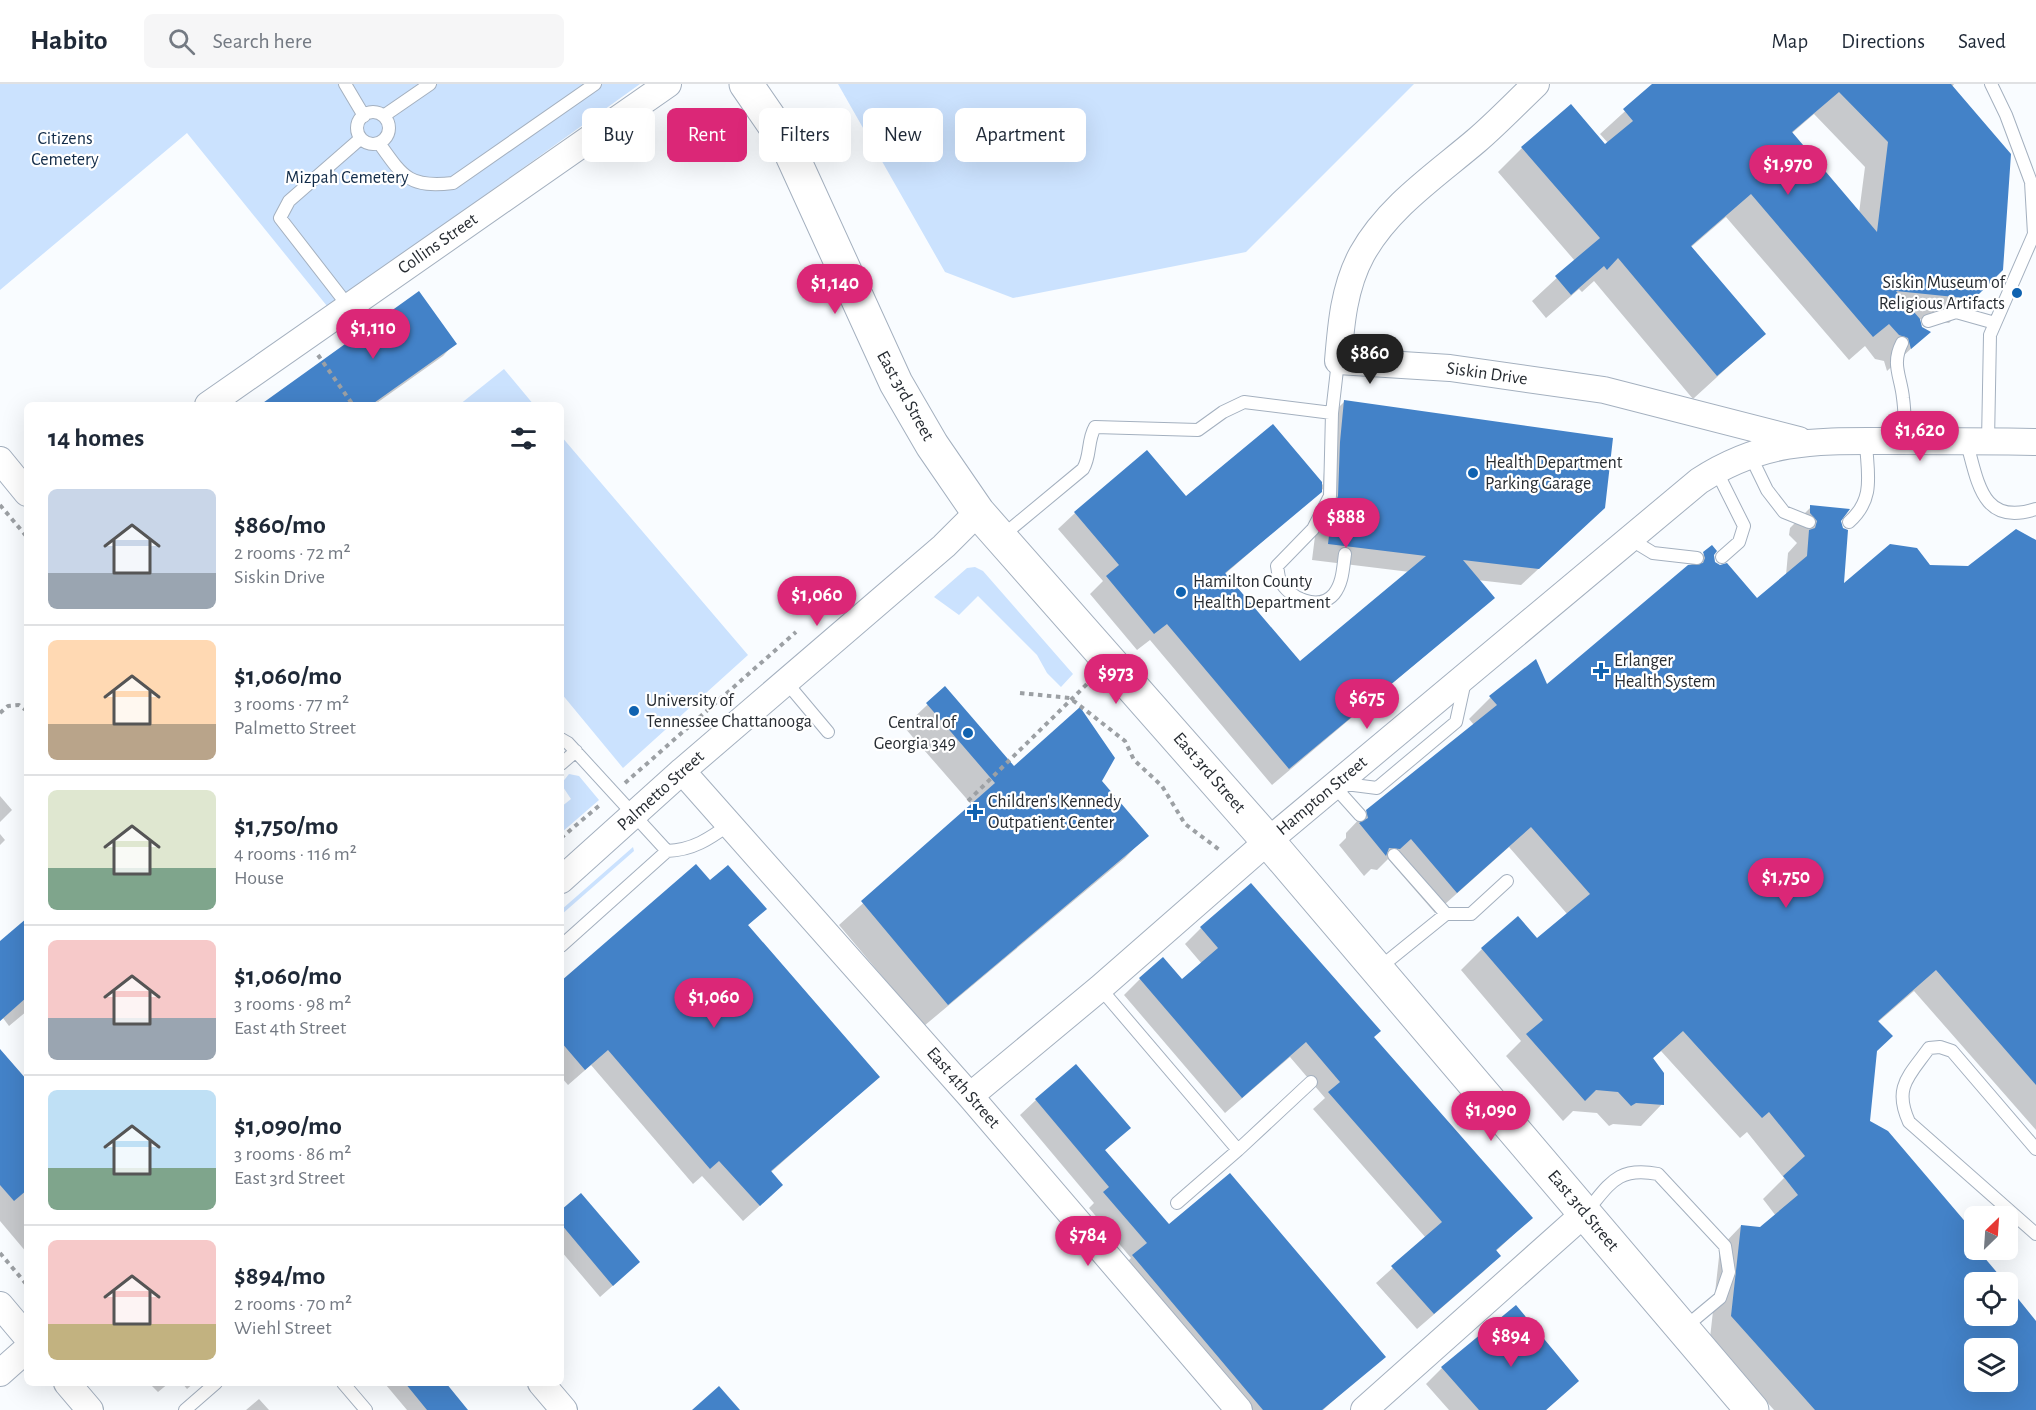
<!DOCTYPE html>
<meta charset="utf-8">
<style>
:root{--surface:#fff;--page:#f6f6f7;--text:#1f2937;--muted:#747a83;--line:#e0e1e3;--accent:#db2777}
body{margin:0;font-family:"Alegreya Sans",sans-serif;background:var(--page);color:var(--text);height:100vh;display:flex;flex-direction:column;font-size:22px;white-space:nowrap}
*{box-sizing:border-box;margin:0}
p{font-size:20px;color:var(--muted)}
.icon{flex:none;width:33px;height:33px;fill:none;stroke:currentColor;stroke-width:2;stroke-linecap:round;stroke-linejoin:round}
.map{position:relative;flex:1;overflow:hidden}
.drawer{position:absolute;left:24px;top:318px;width:540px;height:984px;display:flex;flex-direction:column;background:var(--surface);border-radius:9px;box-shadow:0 6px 24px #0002}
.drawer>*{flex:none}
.top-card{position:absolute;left:582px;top:24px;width:570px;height:54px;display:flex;gap:12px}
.needle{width:39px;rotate:25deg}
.fabs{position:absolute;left:1964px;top:1122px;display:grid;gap:12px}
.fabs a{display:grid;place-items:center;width:54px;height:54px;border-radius:9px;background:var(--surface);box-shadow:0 6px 24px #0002;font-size:30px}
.price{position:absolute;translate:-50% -51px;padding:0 14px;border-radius:21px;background:var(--accent);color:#fff;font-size:20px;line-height:39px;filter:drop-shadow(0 2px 3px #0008)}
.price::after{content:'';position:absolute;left:50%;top:36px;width:18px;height:14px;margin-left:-9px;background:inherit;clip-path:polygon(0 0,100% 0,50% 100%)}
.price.on{background:#222;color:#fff}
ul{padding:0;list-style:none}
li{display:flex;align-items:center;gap:18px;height:150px;padding:0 24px}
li+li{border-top:2px solid var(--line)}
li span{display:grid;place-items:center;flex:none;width:168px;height:120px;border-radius:9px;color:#555}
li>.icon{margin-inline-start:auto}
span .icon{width:72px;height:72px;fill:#fffc;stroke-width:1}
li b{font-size:26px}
h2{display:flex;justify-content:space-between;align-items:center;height:72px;padding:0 24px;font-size:26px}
.chip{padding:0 21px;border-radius:9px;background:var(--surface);box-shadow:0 6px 24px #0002;font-size:21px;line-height:54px}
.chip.on{background:var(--accent);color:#fff}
header{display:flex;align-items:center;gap:36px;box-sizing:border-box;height:84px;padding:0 30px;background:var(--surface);border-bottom:2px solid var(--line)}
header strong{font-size:28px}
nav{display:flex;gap:33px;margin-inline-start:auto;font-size:21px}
.search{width:420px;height:54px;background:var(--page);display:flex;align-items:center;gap:15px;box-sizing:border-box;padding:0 21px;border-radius:9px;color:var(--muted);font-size:22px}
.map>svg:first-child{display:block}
</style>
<header>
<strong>Habito</strong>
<div class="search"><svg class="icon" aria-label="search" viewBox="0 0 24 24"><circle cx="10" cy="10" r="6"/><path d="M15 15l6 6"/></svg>Search here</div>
<nav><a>Map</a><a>Directions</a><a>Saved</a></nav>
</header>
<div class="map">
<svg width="2036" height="1326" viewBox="0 0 2036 1326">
<rect width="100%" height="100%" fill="#f9fcff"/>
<path fill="#cbe2fe" d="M0 0H640L360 201 327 222 187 49 0 206Z
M838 0H1414L1246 168 1013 214 945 188Z
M504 285 534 321H459Z
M561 352 748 571 623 684 561 609Z
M975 483 983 487 1073 590 1061 603 1047 589 1037 571 978 512 959 531 934 513 967 484Z
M569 690 579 692 599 716 561 749V723L571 715 561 700Z
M633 763 634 767 561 831V826Z"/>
<path fill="#0003" fill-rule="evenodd" d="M1655 0H1954L1952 3 2002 185 1949 239 1919 235 1921 244 1929 248 1887 287 1884 277 1875 275 1865 262 1849 276 1726 133 1690 164 1764 250 1693 315 1594 197 1582 208 1579 205 1546 234 1532 217 1575 177 1498 88 1522 64 1605 62 1609 60 1600 50ZM1814 30 1865 83 1859 129 1791 50Z
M455 259 443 272 374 321H263Z
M1345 317 1587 440 1521 501 1477 496 1493 514 1272 701 1150 556 1137 566 1090 510 1103 497 1058 445 1075 429 1186 414 1273 342 1323 401 1328 334ZM1323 405 1322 430 1316 444 1312 476 1410 488 1299 579 1225 490Z
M1811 423 1839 436 1842 503 1929 483 1968 484 2036 458V1046L1914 907 1878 938 1868 1038 1974 1150V1166H1987L1990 1169 1984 1175 2003 1198H1974V1232H2007V1204L2036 1239V1326H1774L1710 1254 1720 1164 1741 1142 1761 1145 1776 1132 1763 1115 1784 1094 1747 1048 1740 1054 1661 967 1652 975 1662 1020 1641 1042 1613 1040 1609 1042 1597 1029 1573 1027 1563 1037 1506 972 1521 957 1461 886 1482 865 1537 856 1568 831 1509 763 1435 829 1388 775 1377 786 1371 785 1364 792 1339 761 1346 754V749L1367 727 1474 641 1469 635 1490 614 1535 577 1547 602 1704 470 1712 471 1714 479 1757 516 1786 491 1788 469 1797 459 1789 451 1790 444ZM1974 1264H2007V1298H1974Z
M945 604 1014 684 1101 697 1147 751 1125 774 924 942 839 841 972 721 904 643Z
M0 712 12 726 0 738Z
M0 750 5 756 0 761Z
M710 798 765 825 747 842 878 993 770 1089 765 1117 743 1137 702 1092 693 1100 591 981 568 1001 561 993V899Z
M27 836V927L9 942 3 934 0 937V859Z
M1201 844 1372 953 1531 1134 1495 1168 1499 1172 1483 1188 1417 1245 1376 1199 1426 1154 1313 1025 1325 1014 1290 973 1225 1029 1124 911 1140 895 1182 897 1202 880 1185 860Z
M0 967 27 999V1169L0 1137Z
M1036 1016 1129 1044 1104 1067 1169 1142 1383 1272 1323 1326H1234L1117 1188 1131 1174 1089 1124 1094 1119 1020 1031Z
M561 1128 626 1190 600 1213 561 1167Z
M1442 1284 1577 1297 1546 1326H1449L1426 1300Z
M149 1299H169L158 1308Z
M182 1299H194L187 1305Z
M388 1299H444L467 1326H407L386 1301Z
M259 1315 269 1326H246Z"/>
<path fill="#4382c8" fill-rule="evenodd" d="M1652 0H1951L2011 70 2003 186 1974 215 1896 207 1920 235 1922 243 1931 248 1911 265 1908 254 1899 251 1889 240 1873 253 1751 110 1691 162 1766 250 1717 292 1618 174 1607 186 1604 182 1571 211 1555 192 1600 154 1521 63 1571 20 1605 60 1633 37 1623 25ZM1839 8 1888 58 1877 148 1792 48Z
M419 207 457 260 371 321H260Z
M1344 316 1613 354 1605 424 1539 485 1463 476 1495 514 1289 685 1167 540 1154 550 1106 492 1119 481 1074 428 1147 366 1186 412 1273 340 1322 398V408L1225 489 1300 577 1426 472 1328 460 1332 427 1338 412 1340 358Z
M1810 421 1850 425 1841 437 1843 444 1848 446 1844 499 1890 460 1917 464 1930 481 1968 482 2016 445 2036 456V1001L1936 886 1878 937 1893 952 1877 967 1870 1037 1888 1047 1974 1148V1166H1978L2005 1198H1974V1232H2007V1201L2036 1237V1326H1815L1731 1232 1741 1141 1760 1143 1798 1111 1783 1092 1805 1072 1769 1028 1762 1034 1683 947 1653 974 1664 989V1021L1636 1019 1631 1022 1618 1008 1596 1006 1585 1017 1526 950 1543 936 1481 864 1518 832 1537 854 1590 810 1531 743 1457 809 1411 755 1400 765 1389 764 1386 772 1359 739 1368 734 1366 726 1497 621 1489 612 1536 575 1547 600 1688 481 1703 479 1705 474 1703 468 1712 461 1717 467 1714 471 1715 478 1720 481 1727 479 1757 514 1807 472 1809 446 1815 444 1817 437 1810 429ZM1974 1264H2007V1298H1974Z
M945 602 1014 682 1080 623 1115 674 1102 697 1149 752 948 921 861 817 995 699 926 619Z
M696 780 710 796 728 781 767 825 748 841 880 993 771 1087 783 1101 760 1122 719 1077 710 1085 608 966 585 986 561 958V897Z
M1251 799 1381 947 1374 953 1533 1134 1496 1166 1501 1172 1434 1230 1391 1182 1442 1138 1328 1008 1340 998 1306 958 1242 1014 1139 894 1163 873 1182 895 1218 864 1200 843Z
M27 834V913L0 937V857Z
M0 965 27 996V1106L14 1117 0 1101Z
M1076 980 1131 1044 1105 1066 1169 1140 1230 1089 1386 1273 1322 1326H1263L1132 1171 1147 1159 1103 1108 1109 1103 1035 1015Z
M581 1109 640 1178 613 1202 561 1140V1126Z
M1516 1221 1579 1297 1546 1326H1479L1441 1283Z
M405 1299H446L468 1326H427Z
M719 1302 740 1326H692Z"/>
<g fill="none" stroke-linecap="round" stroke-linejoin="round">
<defs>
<path id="service" d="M345 0 364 32
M357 44a16 16 0 1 1 32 0a16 16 0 1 1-32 0Z
M385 31 430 0
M379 59C403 93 409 104 453 99L595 0
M349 223 280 134 289 117 360 55
M1928 237 1956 228 1995 239
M1902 259C1891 280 1901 293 1903 314 1905 328 1905 342 1905 357
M1332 329 1338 277
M1966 356C1978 397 1981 443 2036 425
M1988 357 1990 251 2034 150 2031 98 2006 31 1991 0
M1750 371 1767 406 1784 428 1809 438
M1716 386 1744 442 1739 458 1722 473
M1849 438C1876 414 1867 389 1866 357
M1001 453 1083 385C1091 372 1087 357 1095 343L1198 346 1223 328 1244 318 1332 329 1330 412 1313 445 1277 482C1278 486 1278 492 1280 496 1288 514 1319 528 1334 510 1343 499 1343 483 1345 470
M1630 455 1653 469 1697 474
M786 598 828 648
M561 655 568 659 667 767C693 766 709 755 730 740
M561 680 576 667
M1338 699 1377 704 1456 638 1465 597
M1334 702 1360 731
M1394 771 1446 830
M561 862 667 767
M1378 885 1446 830H1471L1507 797
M1100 904 1238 1066 1311 998
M2036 1065 1952 967 1940 963 1929 964C1909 992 1893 1003 1909 1038L2036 1150
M1177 1119 1238 1066
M1586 1128C1610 1100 1617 1082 1658 1090L1725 1162 1729 1188 1720 1214 1684 1244
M343 1299 366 1326
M185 1326 216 1299"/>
<path id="minor" d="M1536 0C1516 19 1497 39 1476 57 1436 91 1388 123 1362 170 1344 203 1341 240 1338 277L1450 284 1604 306 1799 356
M208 321 668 0
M0 376 27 409
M682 687 970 1012 1239 1326
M561 796 682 687 944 462 978 428
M970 1012 1100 904 1268 757 1699 397C1767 353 1821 357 1898 357 1944 357 1990 357 2036 358
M0 1221 27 1253
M0 1289 27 1265
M67 1299 90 1326
M541 1299 564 1326
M1364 1326 1585 1129"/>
<path id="secondary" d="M746 0 786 58 896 299 932 361 978 428 1268 757 1752 1326"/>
</defs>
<use href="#service" stroke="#a4b0bf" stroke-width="14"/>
<use href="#minor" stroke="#a4b0bf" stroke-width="28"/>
<use href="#secondary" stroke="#a4b0bf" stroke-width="35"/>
<path stroke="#9ca0a4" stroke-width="4" stroke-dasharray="4.5 4.5" stroke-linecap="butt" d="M318 271 353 321
M0 421 27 453
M1020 609 1070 614 1125 657 1134 676 1162 702 1185 740 1221 767
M0 629 8 622 19 621 27 627
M625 699 796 548
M968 717 1087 600
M561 754 601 720
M0 1169 27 1201"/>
<use href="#service" stroke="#fff" stroke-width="12"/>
<use href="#minor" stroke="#fff" stroke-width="26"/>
<use href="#secondary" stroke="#fff" stroke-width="33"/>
</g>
<g fill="#0f62b0" stroke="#fff" stroke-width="2">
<circle cx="2017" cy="209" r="6"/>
<circle cx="1473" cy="389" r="6"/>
<circle cx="1181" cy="508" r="6"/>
<path d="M1598 578h6v6h6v6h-6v6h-6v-6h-6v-6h6z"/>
<circle cx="634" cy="627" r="6"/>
<circle cx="968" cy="649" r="6"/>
<path d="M972 719h6v6h6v6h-6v6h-6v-6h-6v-6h6z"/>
</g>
<g text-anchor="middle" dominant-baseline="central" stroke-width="4.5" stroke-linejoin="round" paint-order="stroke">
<g font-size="18" fill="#112b48" stroke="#fff">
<text x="65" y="55">Citizens<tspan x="65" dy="21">Cemetery</tspan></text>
<text x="347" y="94">Mizpah Cemetery</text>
</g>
<g font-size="18" fill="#272c32" stroke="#fff">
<text transform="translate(438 160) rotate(-35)">Collins Street</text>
<text transform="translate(1487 290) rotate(8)">Siskin Drive</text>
<text transform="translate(905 312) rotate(61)">East 3rd Street</text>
<text transform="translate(1209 689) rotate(49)">East 3rd Street</text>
<text transform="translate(661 707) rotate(-42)">Palmetto Street</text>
<text transform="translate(1322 712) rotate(-40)">Hampton Street</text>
<text transform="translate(963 1004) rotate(49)">East 4th Street</text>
<text transform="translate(1583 1127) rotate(50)">East 3rd Street</text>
</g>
<g font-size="18" fill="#272c32" stroke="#fff" text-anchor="start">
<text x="2005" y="199" text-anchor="end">Siskin Museum of<tspan x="2005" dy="21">Religious Artifacts</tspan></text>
<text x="1485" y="379">Health Department<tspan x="1485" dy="21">Parking Garage</tspan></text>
<text x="1193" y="498">Hamilton County<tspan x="1193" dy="21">Health Department</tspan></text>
<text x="1614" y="577">Erlanger<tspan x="1614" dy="21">Health System</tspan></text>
<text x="646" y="617">University of<tspan x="646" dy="21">Tennessee Chattanooga</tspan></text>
<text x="956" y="639" text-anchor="end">Central of<tspan x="956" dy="21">Georgia 349</tspan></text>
<text x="988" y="718">Children's Kennedy<tspan x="988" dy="21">Outpatient Center</tspan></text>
</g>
</g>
</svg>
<div class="fabs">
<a><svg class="needle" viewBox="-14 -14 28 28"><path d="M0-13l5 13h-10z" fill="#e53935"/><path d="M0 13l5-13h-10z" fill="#747a83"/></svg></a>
<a><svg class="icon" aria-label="locate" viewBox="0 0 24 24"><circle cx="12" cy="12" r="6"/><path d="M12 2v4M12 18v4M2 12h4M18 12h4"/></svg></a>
<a><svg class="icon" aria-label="layers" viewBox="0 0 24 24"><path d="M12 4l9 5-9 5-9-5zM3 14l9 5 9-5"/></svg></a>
</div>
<b class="price" style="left:1788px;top:112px">$1,970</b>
<b class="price" style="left:835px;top:231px">$1,140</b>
<b class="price" style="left:373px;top:276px">$1,110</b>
<b class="price on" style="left:1370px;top:301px">$860</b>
<b class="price" style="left:1920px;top:378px">$1,620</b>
<b class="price" style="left:1346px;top:465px">$888</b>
<b class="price" style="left:817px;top:543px">$1,060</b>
<b class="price" style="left:1116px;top:621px">$973</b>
<b class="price" style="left:1367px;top:646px">$675</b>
<b class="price" style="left:1786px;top:825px">$1,750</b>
<b class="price" style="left:714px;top:945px">$1,060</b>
<b class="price" style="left:1491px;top:1058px">$1,090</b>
<b class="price" style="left:1088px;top:1183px">$784</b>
<b class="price" style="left:1511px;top:1284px">$894</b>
<div class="top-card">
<a class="chip">Buy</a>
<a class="chip on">Rent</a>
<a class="chip">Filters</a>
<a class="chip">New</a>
<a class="chip">Apartment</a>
</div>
<section class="drawer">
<h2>14 homes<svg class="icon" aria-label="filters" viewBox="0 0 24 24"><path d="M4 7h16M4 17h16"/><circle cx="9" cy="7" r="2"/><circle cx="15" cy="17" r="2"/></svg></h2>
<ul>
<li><span style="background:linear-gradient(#c9d6e8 70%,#9aa5b1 0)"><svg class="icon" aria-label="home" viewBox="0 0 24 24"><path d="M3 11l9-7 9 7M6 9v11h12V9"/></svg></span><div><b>$860/mo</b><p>2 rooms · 72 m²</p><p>Siskin Drive</p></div></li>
<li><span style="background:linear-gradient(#ffd9b3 70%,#b9a48a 0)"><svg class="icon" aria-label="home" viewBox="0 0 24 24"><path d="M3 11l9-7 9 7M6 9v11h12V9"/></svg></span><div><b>$1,060/mo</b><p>3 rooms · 77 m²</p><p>Palmetto Street</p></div></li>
<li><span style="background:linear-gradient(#dfe7d0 65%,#7fa58c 0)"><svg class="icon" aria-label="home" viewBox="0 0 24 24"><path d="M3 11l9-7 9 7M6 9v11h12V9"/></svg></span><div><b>$1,750/mo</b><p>4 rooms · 116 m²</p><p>House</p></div></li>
<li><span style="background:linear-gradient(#f6c9c9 65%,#9aa5b1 0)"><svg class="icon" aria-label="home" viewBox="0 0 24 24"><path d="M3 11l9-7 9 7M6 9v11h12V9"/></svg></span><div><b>$1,060/mo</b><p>3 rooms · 98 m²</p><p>East 4th Street</p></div></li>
<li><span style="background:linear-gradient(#bfe0f5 65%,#7fa58c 0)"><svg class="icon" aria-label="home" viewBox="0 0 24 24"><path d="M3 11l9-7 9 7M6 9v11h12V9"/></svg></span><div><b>$1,090/mo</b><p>3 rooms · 86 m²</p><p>East 3rd Street</p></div></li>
<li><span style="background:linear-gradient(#f6c9c9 70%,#c2b280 0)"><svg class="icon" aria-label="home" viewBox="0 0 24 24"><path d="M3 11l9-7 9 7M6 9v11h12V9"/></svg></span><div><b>$894/mo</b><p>2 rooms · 70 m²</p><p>Wiehl Street</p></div></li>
</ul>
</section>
</div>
